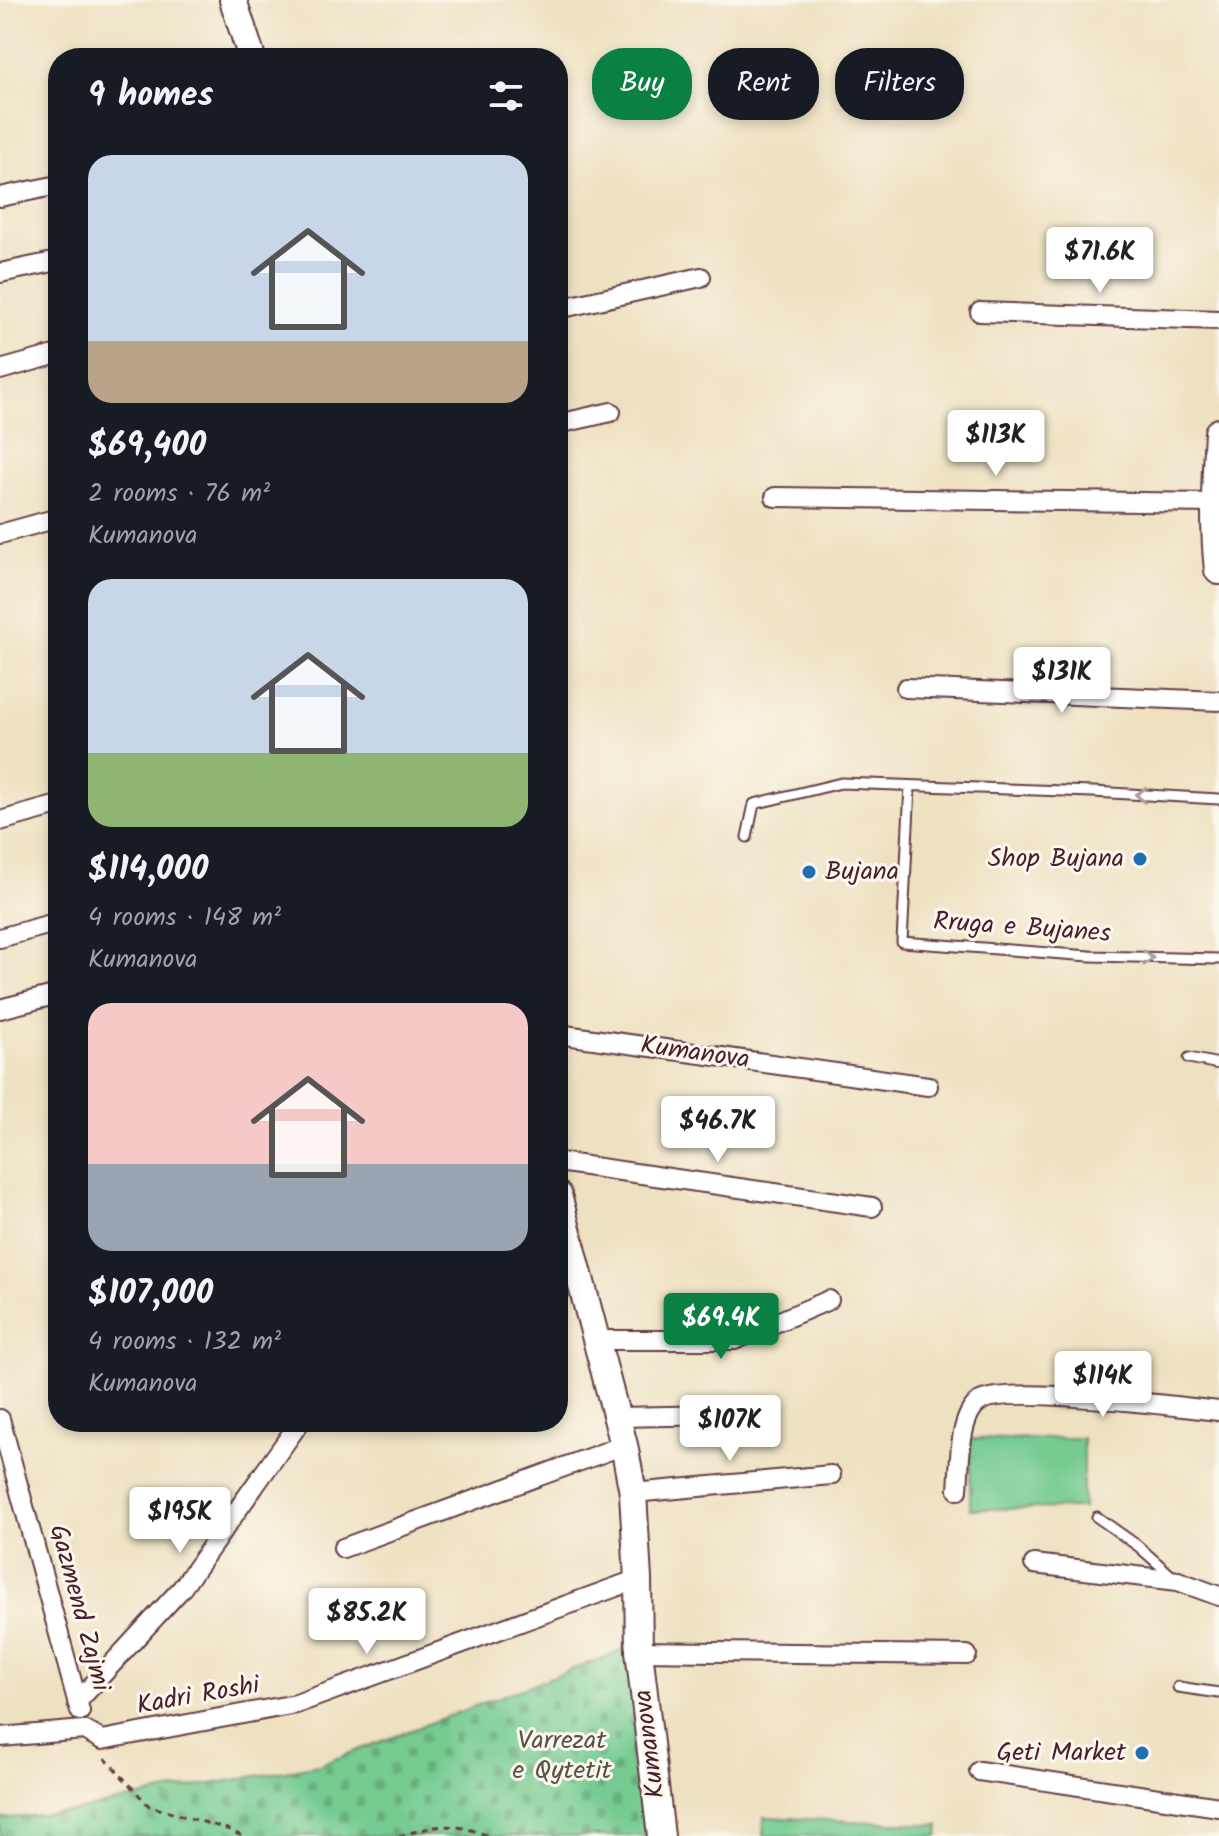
<!DOCTYPE html>
<meta charset="utf-8">
<style>
:root{--surface:#171b24;--page:#242831;--text:#f1f3f6;--muted:#9ea1a6;--accent:#0b8043}
body{margin:0;font-family:Kalam,sans-serif;background:var(--page);color:var(--text);height:100vh;display:flex;flex-direction:column;font-size:30px;white-space:nowrap}
*{box-sizing:border-box;margin:0}
p{font-size:26px;color:var(--muted)}
.icon{flex:none;width:44px;height:44px;fill:none;stroke:currentColor;stroke-width:2;stroke-linecap:round;stroke-linejoin:round}
.map{position:relative;flex:1;overflow:hidden}
.sheet{position:absolute;left:48px;top:48px;width:520px;height:1384px;display:flex;flex-direction:column;background:var(--surface);border-radius:32px;box-shadow:0 4px 12px #0003}
.sheet>*{flex:none}
.top-card{position:absolute;left:592px;top:48px;width:506px;height:72px;display:flex;gap:16px}
.price{position:absolute;translate:-50% -68px;padding:0 18px;border-radius:8px;background:#fff;color:#222;font-size:26px;line-height:52px;filter:drop-shadow(0 2px 4px #0008)}
.price::after{content:'';position:absolute;left:50%;top:48px;width:24px;height:18px;margin-left:-12px;background:inherit;clip-path:polygon(0 0,100% 0,50% 100%)}
.price.active{background:var(--accent);color:#fff}
ul{padding:0;list-style:none}
li{display:grid;align-content:center;gap:16px;height:424px;padding:0 40px}
li span{display:grid;place-items:center;height:248px;border-radius:24px;color:#555}
li>.icon{margin-inline-start:auto}
span .icon{width:144px;height:144px;fill:#fffc;stroke-width:1}
li b{font-size:34px}
h2{display:flex;justify-content:space-between;align-items:center;height:96px;padding:0 40px;font-size:34px}
.pill{padding:0 28px;border-radius:32px;background:var(--surface);box-shadow:0 4px 12px #0003;font-size:28px;line-height:72px}
.pill.active{background:var(--accent);color:#fff}
.map>svg:first-child{display:block}
</style>
<div class="map">
<svg width="1219" height="1836" viewBox="0 0 1219 1836">
<defs>
<pattern id="cemetery-stones" width="16" height="16" patternUnits="userSpaceOnUse" patternTransform="scale(2)"><rect width="16" height="16" fill="#75cb90"/><path d="M2 7V4a2 2 0 0 1 4 0v3zM10 15v-3a2 2 0 0 1 4 0v3z" fill="#67ae7c"/></pattern>
</defs>
<rect width="100%" height="100%" fill="#fbf7ec"/>
<filter id="ink" filterUnits="userSpaceOnUse"><feTurbulence type="fractalNoise" baseFrequency=".0125" numOctaves="2"/><feDisplacementMap in="SourceGraphic" scale="16" xChannelSelector="R" yChannelSelector="G"/><feConvolveMatrix kernelMatrix="1 2 1 2 8 2 1 2 1" color-interpolation-filters="sRGB"/></filter>
<filter id="wash" filterUnits="userSpaceOnUse"><feTurbulence type="fractalNoise" baseFrequency=".006" numOctaves="4" result="noise"/><feDisplacementMap in="SourceGraphic" scale="32" xChannelSelector="R" yChannelSelector="G"/><feGaussianBlur stdDeviation="1.8" result="paint"/><feColorMatrix in="noise" values="0 0 0 0 0 0 0 0 0 0 0 0 0 0 0 0 0 1.4 0 .05"/><feComposite in="paint" operator="in"/></filter>
<g filter="url(#wash)">
<rect width="100%" height="100%" fill="#eee1c1"/>
<path fill="#75cb90" stroke="#60755e" stroke-width="2" d="M1083 1438V1508L970 1509V1439Z
M764 1817 939 1825 938 1836H763Z"/>
<path fill="url(#cemetery-stones)" stroke="#60755e" stroke-width="2" d="M629 1648 650 1836H0V1819L72 1812 159 1793 319 1765Z"/>
</g>
<g filter="url(#ink)">
<g fill="none" stroke-linecap="round" stroke-linejoin="round">
<defs>
<path id="lane" d="M910 787 902 942 1090 956 1219 959
M747 837 754 804 841 783 1093 792 1219 799
M1189 1058 1219 1064
M1097 1517 1138 1546 1173 1577
M1178 1687 1219 1693"/>
<path id="street" d="M0 197 58 185
M0 273 58 261
M558 309 701 277
M980 312 1219 320
M0 370 58 354
M558 424 611 412
M775 497 1215 503
M0 534 58 518
M906 688 1219 701
M0 821 58 805
M0 938 58 922
M0 1009 58 994
M558 1034 928 1086
M558 1162 872 1207
M597 1340H735L829 1300
M616 1417 722 1415
M0 1419 80 1711
M958 1490C960 1466 958 1417 979 1402 1003 1384 1181 1407 1219 1411
M633 1493 831 1475
M343 1548 624 1445
M1034 1564 1178 1581 1219 1596
M639 1651 967 1655
M77 1702 182 1588 300 1422
M84 1730 102 1740 296 1704 638 1579
M0 1737 84 1730
M979 1771 1219 1807"/>
<path id="secondary" d="M233 0 252 58
M558 1195 624 1445 633 1493 638 1579 639 1651 661 1836"/>
<path id="primary" d="M1219 433C1216 479 1214 524 1219 570"/>
</defs>
<use href="#lane" stroke="#633c42" stroke-width="13"/>
<use href="#street" stroke="#633c42" stroke-width="22"/>
<use href="#secondary" stroke="#633c42" stroke-width="30"/>
<use href="#primary" stroke="#633c42" stroke-width="32"/>
<path stroke="#633c42" stroke-width="3" stroke-dasharray="6 6" stroke-linecap="butt" d="M105 1758 149 1806 227 1829 242 1836
M399 1836C440 1825 448 1821 489 1836"/>
<use href="#lane" stroke="#fff" stroke-width="9"/>
<use href="#street" stroke="#fff" stroke-width="18"/>
<use href="#secondary" stroke="#fff" stroke-width="26"/>
<use href="#primary" stroke="#fff" stroke-width="28"/>
</g>
<defs><path id="oneway-chevron" d="M-2-3.5L2.5 0L-2 3.5" fill="none" stroke-width="1.6" stroke-linecap="round" stroke-linejoin="round" transform="scale(2)"/></defs>
<g stroke="#ae9aa0">
<use href="#oneway-chevron" transform="translate(1141 795) rotate(-177)"/>
<use href="#oneway-chevron" transform="translate(1148 958) rotate(1)"/>
</g>
</g>
<g fill="#1f6fb2" stroke="#fbf7ec" stroke-width="3">
<circle cx="1140" cy="859" r="8"/>
<circle cx="809" cy="872" r="8"/>
<circle cx="1142" cy="1753" r="8"/>
</g>
<g text-anchor="middle" dominant-baseline="central" stroke-width="6" stroke-linejoin="round" paint-order="stroke">
<g font-size="26" fill="#4a1f2b" stroke="#fbf7ec" text-anchor="end">
<text x="1124" y="859">Shop Bujana</text>
<text x="825" y="872" text-anchor="start">Bujana</text>
<text x="1126" y="1753">Geti Market</text>
</g>
<g font-size="26" fill="#4a1f2b" stroke="#fbf7ec">
<text transform="translate(1022 928) rotate(4)">Rruga e Bujanes</text>
<text transform="translate(695 1053) rotate(8)">Kumanova</text>
<text transform="translate(79 1608) rotate(75)">Gazmend Zajmi</text>
<text transform="translate(198 1696) rotate(-10)">Kadri Roshi</text>
<text transform="translate(650 1744) rotate(-97)">Kumanova</text>
</g>
<g font-size="26" fill="#575349" stroke="#fbf7ec">
<text x="562" y="1741">Varrezat<tspan x="562" dy="30">e Qytetit</tspan></text>
</g>
</g>
</svg>
<b class="price" style="left:1100px;top:295px">$71.6K</b>
<b class="price" style="left:996px;top:478px">$113K</b>
<b class="price" style="left:1062px;top:715px">$131K</b>
<b class="price" style="left:718px;top:1164px">$46.7K</b>
<b class="price active" style="left:721px;top:1361px">$69.4K</b>
<b class="price" style="left:1103px;top:1419px">$114K</b>
<b class="price" style="left:730px;top:1463px">$107K</b>
<b class="price" style="left:180px;top:1555px">$195K</b>
<b class="price" style="left:367px;top:1656px">$85.2K</b>
<div class="top-card">
<a class="pill active">Buy</a>
<a class="pill">Rent</a>
<a class="pill">Filters</a>
</div>
<section class="sheet">
<h2>9 homes<svg class="icon" aria-label="filters" viewBox="0 0 24 24"><path d="M4 7h16M4 17h16"/><circle cx="9" cy="7" r="2"/><circle cx="15" cy="17" r="2"/></svg></h2>
<ul>
<li><span style="background:linear-gradient(#c9d6e8 75%,#b9a48a 0)"><svg class="icon" aria-label="home" viewBox="0 0 24 24"><path d="M3 11l9-7 9 7M6 9v11h12V9"/></svg></span><div><b>$69,400</b><p>2 rooms · 76 m²</p><p>Kumanova</p></div></li>
<li><span style="background:linear-gradient(#c9d6e8 70%,#8fb573 0)"><svg class="icon" aria-label="home" viewBox="0 0 24 24"><path d="M3 11l9-7 9 7M6 9v11h12V9"/></svg></span><div><b>$114,000</b><p>4 rooms · 148 m²</p><p>Kumanova</p></div></li>
<li><span style="background:linear-gradient(#f6c9c9 65%,#9aa5b1 0)"><svg class="icon" aria-label="home" viewBox="0 0 24 24"><path d="M3 11l9-7 9 7M6 9v11h12V9"/></svg></span><div><b>$107,000</b><p>4 rooms · 132 m²</p><p>Kumanova</p></div></li>
</ul>
</section>
</div>
